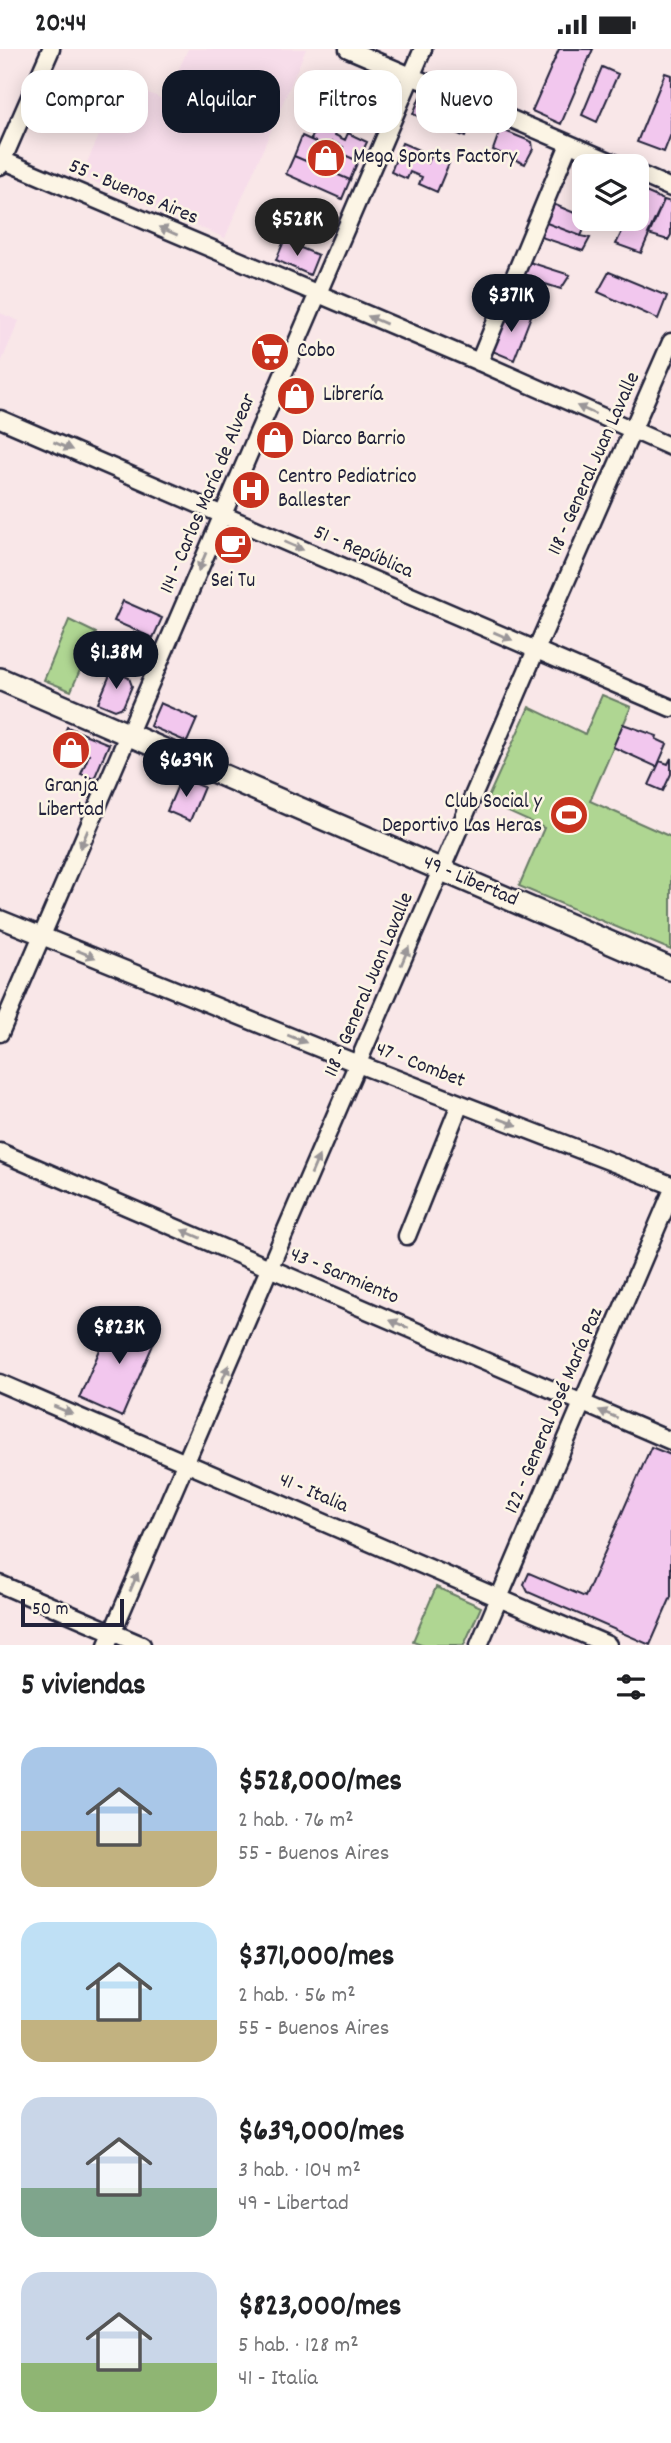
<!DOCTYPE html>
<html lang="es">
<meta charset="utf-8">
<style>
:root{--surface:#fff;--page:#f6f6f6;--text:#202124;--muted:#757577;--accent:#111827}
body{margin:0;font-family:Dekko,sans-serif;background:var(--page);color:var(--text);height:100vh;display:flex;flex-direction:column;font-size:26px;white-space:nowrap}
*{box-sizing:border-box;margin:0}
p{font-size:23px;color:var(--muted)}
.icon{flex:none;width:38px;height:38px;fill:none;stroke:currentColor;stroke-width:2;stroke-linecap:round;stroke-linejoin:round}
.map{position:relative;height:1596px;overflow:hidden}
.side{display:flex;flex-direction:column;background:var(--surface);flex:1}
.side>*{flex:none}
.hud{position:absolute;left:21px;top:21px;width:630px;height:63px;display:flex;gap:14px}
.tools{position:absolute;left:572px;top:105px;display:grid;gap:14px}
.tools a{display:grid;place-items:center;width:77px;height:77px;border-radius:14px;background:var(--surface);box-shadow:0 4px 18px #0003;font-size:35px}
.scale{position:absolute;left:21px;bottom:18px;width:103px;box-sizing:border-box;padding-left:7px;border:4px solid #22223b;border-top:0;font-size:19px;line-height:24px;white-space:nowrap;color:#22223b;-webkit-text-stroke:5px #fcf5e5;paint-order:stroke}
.price{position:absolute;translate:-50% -60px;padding:0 16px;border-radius:24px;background:var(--accent);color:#fff;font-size:23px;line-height:46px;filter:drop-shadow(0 2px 4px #0008)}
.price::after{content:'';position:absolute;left:50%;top:42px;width:21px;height:16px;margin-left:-10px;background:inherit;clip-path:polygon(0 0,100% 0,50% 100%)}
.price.on{background:#222;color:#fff}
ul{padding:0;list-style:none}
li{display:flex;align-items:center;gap:21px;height:175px;padding:0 21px}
li span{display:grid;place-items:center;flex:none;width:196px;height:140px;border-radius:21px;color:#555}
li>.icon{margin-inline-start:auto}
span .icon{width:84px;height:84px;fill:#fffc;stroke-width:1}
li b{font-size:30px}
h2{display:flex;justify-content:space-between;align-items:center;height:84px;padding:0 21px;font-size:30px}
.chip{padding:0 24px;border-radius:21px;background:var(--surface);box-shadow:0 4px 18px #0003;font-size:24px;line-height:63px}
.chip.on{background:var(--accent);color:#fff}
.status{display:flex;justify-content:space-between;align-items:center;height:49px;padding:0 35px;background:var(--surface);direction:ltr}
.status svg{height:19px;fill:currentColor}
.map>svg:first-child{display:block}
</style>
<div class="status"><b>20:44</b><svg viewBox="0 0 49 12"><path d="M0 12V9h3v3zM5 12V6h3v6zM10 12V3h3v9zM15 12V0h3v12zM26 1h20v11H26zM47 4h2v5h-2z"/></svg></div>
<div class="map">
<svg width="671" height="1596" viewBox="0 0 671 1596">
<rect width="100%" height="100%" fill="#f9e7e8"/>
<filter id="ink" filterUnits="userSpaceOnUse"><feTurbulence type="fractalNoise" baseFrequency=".0143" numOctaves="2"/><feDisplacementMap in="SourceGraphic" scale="14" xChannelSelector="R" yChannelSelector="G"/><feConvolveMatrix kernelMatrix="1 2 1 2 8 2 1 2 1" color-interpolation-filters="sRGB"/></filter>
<g filter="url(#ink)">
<path fill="#f7ddea" d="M188 0H306L225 189 81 127 123 33 165 51Z
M0 264 19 272 0 316Z"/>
<path fill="#afd692" stroke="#687c66" stroke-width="2" d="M69 571 96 584 71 642 44 631Z
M602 646 631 658 590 752 671 788V901L519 837 544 779 486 753 529 658 585 685Z
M436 1538 481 1558 464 1596H424L413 1592Z"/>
<path fill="#f2c7ee" stroke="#22223b" stroke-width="2" d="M559 0H593L561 75 532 62Z
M602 18 618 25 597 73 582 66Z
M665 24 671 26V85L664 103 637 93Z
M326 33 382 57 372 81 316 56Z
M420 48 473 71 465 88 413 65Z
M319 71 338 80 335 86 345 91 348 84 367 93 358 112 340 104 343 98 332 93 329 99 311 91Z
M505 82 532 93 533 100 525 115 493 101 499 84Z
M302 87 358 112 350 131 294 107Z
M402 94 419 101 416 109 428 114 431 107 449 114 437 143 419 135 422 128 410 123 407 130 391 123Z
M294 107 350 131 342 150 286 125Z
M641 141 664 151 641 204 616 195 628 170H637V150Z
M664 151 671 153V186L668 191 648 185Z
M553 155 589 170 581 187 544 173Z
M544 173 581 187 590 189 583 202 538 187Z
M284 192 318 206 310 226 276 211Z
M529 213 570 226 561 240 523 228Z
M609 223 667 247 658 270 598 243Z
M507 260 531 267 514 311 490 301Z
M123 552 162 569 153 589 114 572Z
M112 621 129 629 132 637 123 658 115 661 98 654Z
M160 654 197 670 187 693 150 677Z
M623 675 657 687 656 690 667 695 657 718 613 698Z
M67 678 109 695 94 730 81 725 89 706 61 693Z
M671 709V725L663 742 649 736 660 712 668 715Z
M181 729 204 738 190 772 167 762Z
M115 1266 158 1284 122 1368 79 1349Z
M651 1398 671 1406V1548L650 1596 528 1543 524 1535 529 1524 585 1548Z"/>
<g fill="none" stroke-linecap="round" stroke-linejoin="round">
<defs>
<path id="street" d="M348 0 621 117
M0 110 479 313 671 398
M0 117 51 0
M637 124 671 139
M479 313 569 95
M0 370 671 659
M0 870 358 1015 671 1136
M0 984 423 0
M0 1103 671 1392
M407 1187 460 1055
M0 1334 608 1596
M0 1535 142 1596
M107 1596 536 601 671 293
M479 1596 671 1145"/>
<path id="secondary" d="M0 630 671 920"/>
</defs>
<use href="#street" stroke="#22223b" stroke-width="21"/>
<use href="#secondary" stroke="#22223b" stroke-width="26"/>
<use href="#street" stroke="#fcf5e5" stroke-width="16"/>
<use href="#secondary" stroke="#fcf5e5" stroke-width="21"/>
</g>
<defs><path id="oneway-solid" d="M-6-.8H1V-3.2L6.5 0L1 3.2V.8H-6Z" transform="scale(1.75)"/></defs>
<g fill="#9a9698">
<use href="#oneway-solid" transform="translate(168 182) rotate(-157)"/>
<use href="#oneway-solid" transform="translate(377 271) rotate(-157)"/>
<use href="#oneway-solid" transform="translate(586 361) rotate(-156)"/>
<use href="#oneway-solid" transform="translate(63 397) rotate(23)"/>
<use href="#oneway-solid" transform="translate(294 497) rotate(23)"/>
<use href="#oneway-solid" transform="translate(202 513) rotate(113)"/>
<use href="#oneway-solid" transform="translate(503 587) rotate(23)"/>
<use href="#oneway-solid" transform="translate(84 790) rotate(113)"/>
<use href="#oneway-solid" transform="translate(86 905) rotate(22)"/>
<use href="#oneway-solid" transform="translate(405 907) rotate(-67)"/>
<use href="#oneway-solid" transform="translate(297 990) rotate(22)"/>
<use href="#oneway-solid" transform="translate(508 1073) rotate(21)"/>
<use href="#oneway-solid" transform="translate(315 1116) rotate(-67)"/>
<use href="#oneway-solid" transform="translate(191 1185) rotate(-157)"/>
<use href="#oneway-solid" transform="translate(399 1275) rotate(-157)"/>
<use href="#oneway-solid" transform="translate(225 1325) rotate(-67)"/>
<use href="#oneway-solid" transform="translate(63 1361) rotate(23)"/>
<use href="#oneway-solid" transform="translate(608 1365) rotate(-157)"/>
<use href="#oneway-solid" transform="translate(134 1533) rotate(-67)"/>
</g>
</g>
<defs>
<symbol id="shop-disc" viewBox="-11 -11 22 22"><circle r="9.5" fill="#c8321e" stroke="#fcf5e5"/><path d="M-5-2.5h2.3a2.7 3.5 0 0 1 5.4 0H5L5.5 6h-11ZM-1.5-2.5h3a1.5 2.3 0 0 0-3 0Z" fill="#fff"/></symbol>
<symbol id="supermarket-disc" viewBox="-11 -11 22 22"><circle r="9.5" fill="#c8321e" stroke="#fcf5e5"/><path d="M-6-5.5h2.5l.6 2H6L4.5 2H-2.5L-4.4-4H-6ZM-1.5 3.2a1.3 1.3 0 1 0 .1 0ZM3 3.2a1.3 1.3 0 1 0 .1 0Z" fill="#fff"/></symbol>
<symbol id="hospital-disc" viewBox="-11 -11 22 22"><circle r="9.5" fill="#c8321e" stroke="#fcf5e5"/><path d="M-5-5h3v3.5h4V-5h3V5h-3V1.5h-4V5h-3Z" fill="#fff"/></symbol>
<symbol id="cafe-disc" viewBox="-11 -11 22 22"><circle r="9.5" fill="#c8321e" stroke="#fcf5e5"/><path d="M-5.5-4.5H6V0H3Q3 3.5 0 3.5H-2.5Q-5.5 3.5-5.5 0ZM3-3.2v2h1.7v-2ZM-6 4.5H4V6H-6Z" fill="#fff"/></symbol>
<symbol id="stadium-disc" viewBox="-11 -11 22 22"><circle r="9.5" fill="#c8321e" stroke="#fcf5e5"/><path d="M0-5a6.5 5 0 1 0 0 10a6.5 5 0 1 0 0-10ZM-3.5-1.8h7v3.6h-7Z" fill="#fff"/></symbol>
</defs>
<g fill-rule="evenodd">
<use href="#shop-disc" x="304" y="87" width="44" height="44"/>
<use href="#supermarket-disc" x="248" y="281" width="44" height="44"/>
<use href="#shop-disc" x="274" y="325" width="44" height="44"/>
<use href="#shop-disc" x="253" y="369" width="44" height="44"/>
<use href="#hospital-disc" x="229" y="419" width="44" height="44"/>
<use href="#cafe-disc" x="211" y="474" width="44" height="44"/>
<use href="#shop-disc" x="49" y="679" width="44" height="44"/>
<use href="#stadium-disc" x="547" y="744" width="44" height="44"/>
</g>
<g text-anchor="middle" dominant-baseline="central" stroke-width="5" stroke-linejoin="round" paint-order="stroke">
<g font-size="21" fill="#22223b" stroke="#fcf5e5" text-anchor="start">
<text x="353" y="109">Mega Sports Factory</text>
<text x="297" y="303">Cobo</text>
<text x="323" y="347">Librería</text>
<text x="302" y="391">Diarco Barrio</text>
<text x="278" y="429">Centro Pediatrico<tspan x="278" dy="24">Ballester</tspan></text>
<text x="233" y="533" text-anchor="middle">Sei Tu</text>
<text x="71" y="738" text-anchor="middle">Granja<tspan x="71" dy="24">Libertad</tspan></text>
<text x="542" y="754" text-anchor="end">Club Social y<tspan x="542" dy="24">Deportivo Las Heras</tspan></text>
</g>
<g font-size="21" fill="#22223b" stroke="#fcf5e5">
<text transform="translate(133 144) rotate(23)">55 - Buenos Aires</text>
<text transform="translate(595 415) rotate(-66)">118 - General Juan Lavalle</text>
<text transform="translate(209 445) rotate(-67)">114 - Carlos María de Alvear</text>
<text transform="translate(363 504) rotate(23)">51 - República</text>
<text transform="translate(470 833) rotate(23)">49 - Libertad</text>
<text transform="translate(370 936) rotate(-67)">118 - General Juan Lavalle</text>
<text transform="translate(420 1017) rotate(21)">47 - Combet</text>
<text transform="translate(344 1228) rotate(23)">43 - Sarmiento</text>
<text transform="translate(555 1362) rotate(-67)">122 - General José María Paz</text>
<text transform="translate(313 1445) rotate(23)">41 - Italia</text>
</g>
</g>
</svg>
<div class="tools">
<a><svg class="icon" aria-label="layers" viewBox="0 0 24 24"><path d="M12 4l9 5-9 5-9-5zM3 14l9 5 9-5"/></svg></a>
</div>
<div class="scale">50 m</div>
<b class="price on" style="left:297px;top:209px">$528K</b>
<b class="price" style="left:511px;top:285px">$371K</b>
<b class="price" style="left:116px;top:642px">$1.38M</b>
<b class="price" style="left:186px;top:750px">$639K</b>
<b class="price" style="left:119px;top:1317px">$823K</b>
<div class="hud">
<a class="chip">Comprar</a>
<a class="chip on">Alquilar</a>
<a class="chip">Filtros</a>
<a class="chip">Nuevo</a>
</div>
</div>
<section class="side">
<h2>5 viviendas<svg class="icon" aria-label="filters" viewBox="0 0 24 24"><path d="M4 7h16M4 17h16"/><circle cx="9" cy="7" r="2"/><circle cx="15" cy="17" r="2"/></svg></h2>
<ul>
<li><span style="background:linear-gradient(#a9c7e8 60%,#c2b280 0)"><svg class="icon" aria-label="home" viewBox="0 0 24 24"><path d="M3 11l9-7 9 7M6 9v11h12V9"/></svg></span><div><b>$528,000/mes</b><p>2 hab. · 76 m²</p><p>55 - Buenos Aires</p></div></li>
<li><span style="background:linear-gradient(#bfe0f5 70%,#c2b280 0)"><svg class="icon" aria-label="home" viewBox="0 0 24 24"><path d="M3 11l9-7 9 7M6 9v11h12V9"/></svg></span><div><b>$371,000/mes</b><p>2 hab. · 56 m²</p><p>55 - Buenos Aires</p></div></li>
<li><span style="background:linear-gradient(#c9d6e8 65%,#7fa58c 0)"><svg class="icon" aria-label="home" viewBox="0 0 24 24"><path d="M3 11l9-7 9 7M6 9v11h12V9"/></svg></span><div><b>$639,000/mes</b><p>3 hab. · 104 m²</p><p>49 - Libertad</p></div></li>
<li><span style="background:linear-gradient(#c9d6e8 65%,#8fb573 0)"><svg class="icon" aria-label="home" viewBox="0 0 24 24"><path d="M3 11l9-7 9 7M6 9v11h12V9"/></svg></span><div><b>$823,000/mes</b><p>5 hab. · 128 m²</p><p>41 - Italia</p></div></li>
</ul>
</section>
